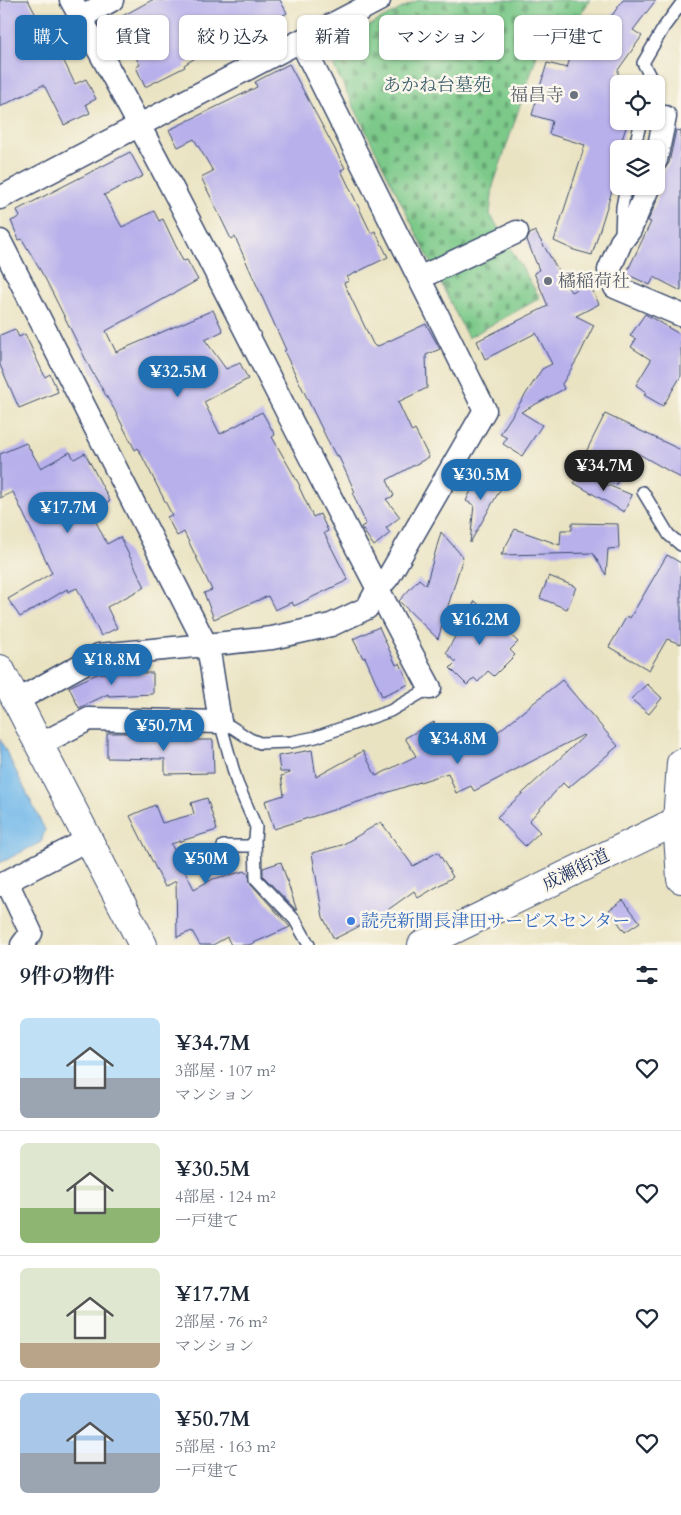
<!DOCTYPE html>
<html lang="ja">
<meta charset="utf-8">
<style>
:root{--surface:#fff;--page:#f6f6f7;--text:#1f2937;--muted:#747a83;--line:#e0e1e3;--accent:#1f6fb2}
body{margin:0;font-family:Cardo,"Noto Serif JP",serif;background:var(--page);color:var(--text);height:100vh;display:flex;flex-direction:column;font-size:19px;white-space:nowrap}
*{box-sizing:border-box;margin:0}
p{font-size:16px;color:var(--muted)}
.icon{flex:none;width:28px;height:28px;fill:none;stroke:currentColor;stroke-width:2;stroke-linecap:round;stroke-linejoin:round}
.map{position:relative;height:945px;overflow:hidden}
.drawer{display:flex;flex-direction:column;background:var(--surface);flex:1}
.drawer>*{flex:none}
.banner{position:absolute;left:15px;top:15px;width:651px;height:45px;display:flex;gap:10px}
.buttons{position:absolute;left:610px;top:75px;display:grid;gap:10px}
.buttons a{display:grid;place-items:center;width:55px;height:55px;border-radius:8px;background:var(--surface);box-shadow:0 1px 4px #0004;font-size:25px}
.price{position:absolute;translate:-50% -42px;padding:0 11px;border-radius:18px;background:var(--accent);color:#fff;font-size:16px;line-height:32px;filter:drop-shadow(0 1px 2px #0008)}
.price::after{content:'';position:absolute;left:50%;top:30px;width:15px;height:11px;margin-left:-8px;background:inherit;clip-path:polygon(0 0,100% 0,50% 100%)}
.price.on{background:#222;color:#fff}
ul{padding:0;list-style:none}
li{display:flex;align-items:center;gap:15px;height:125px;padding:0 20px}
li+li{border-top:1px solid var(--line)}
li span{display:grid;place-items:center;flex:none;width:140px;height:100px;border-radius:8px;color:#555}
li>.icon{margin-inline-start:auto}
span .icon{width:60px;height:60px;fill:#fffc;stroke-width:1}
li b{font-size:21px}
h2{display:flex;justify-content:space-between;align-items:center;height:60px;padding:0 20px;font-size:21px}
.chip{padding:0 18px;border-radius:8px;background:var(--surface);box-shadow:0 1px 4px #0004;font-size:18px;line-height:45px}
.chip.on{background:var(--accent);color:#fff}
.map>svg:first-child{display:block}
</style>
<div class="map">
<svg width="681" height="945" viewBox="0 0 681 945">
<defs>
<pattern id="cemetery-stones" width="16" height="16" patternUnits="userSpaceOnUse" patternTransform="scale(1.25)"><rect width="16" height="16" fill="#7cc989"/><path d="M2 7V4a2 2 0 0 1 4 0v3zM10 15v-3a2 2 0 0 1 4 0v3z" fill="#65a473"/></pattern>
</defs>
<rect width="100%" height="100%" fill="#fbf7ec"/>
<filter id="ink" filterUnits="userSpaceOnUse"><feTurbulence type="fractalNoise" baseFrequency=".02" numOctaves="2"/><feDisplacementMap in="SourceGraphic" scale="10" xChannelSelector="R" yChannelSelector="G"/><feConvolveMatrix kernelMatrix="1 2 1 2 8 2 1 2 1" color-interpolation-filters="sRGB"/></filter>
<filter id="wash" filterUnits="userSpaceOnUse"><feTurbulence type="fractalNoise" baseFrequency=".0096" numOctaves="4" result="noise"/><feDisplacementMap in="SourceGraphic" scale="20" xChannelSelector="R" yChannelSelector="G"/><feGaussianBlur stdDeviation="1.12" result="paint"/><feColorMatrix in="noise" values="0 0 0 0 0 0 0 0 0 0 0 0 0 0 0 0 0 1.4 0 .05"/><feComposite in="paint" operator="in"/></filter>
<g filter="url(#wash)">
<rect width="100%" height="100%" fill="#eae3c2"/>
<path fill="url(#cemetery-stones)" stroke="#4c7c74" d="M418 0H590L557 52 539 49 493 186 490 214 540 298 468 338 325 48Z"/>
<path fill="#72b8e9" stroke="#4674a4" d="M0 739 45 830 41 842 0 863Z"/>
<g id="blocks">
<path fill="#b8b0eb" d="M0 0H28L53 47 56 45 75 84 86 79 96 99 86 104 90 113 64 125 45 87H44L43 85 0 107Z
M152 0H280L287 13 254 31 252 29 223 45 221 42 184 65 185 67 145 87 136 67 140 65 115 20Z
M623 0H656L633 30 642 36 618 70 619 121H628L619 149V168L592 255 574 250 554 241 585 145 549 134 552 121 532 115 547 63 567 68 576 38 593 42Z
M289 64 345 168 341 170 371 233 375 231 388 257 347 277 349 281 344 283 373 344 376 347 426 324 440 349 426 355 427 388 398 402 412 432 415 430 429 457 387 480 394 496 386 499 400 517 386 528 390 533 374 546 361 527 366 524 353 494 355 492 338 455 336 456 327 439 284 351 286 350 235 237 231 239 201 177 213 171 194 139 178 147 169 130 257 87 255 82Z
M676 130 681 131V291L654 277 650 285 626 274 651 222 648 221 661 191V182L664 170 669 163Z
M130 152 143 176 104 195 122 227 154 211 159 221 163 219 183 261 187 260 198 280 106 331 116 352 213 310 223 331 205 340 226 369 240 363 248 379 204 402 220 434 262 412 275 435 272 437 300 486 299 487 313 517 320 514 328 531 324 533 348 580 294 606 292 602 275 610 268 596 214 619 204 593 212 590 184 532 177 536 167 517 172 515 138 448 135 450 114 409 91 370 46 280 22 239 19 240 11 221 20 217 17 210Z
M535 231 571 292 589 283 599 304 576 316 594 325 579 356 562 384 564 389 521 412 542 425 522 456 503 444 507 438 500 434 542 369 552 364 536 333 485 359 477 341 548 306 534 273 539 270 527 240 530 234Z
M645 314 681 335V376L663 406 644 395 646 392 636 385 651 360 631 347 636 339 630 336Z
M15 329 19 337 25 334 45 377 50 374 58 392 19 408 0 365V335Z
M605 414 681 450V478L632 450 616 485 593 476 595 471 581 462Z
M26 443 41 468 70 452 74 459 85 453 110 501 90 510 107 544 120 537 145 587 107 607 117 628 101 636 77 588 68 592 67 589 20 617 8 599 52 573 13 492 0 498V454Z
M578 473 632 495 624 512 574 483Z
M478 476 501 488 470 543 474 505 466 501Z
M572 523 618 524 619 548 608 549 606 575 593 553 501 555 515 529 560 545 561 530H572Z
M441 532 463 557 438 639 399 601 419 579 426 585Z
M667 555 681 563V644L667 639 649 670 609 647 627 616 630 618Z
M549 576 576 587 567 609 540 598Z
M475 601 518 642 510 650 515 655 494 676 488 671 478 682 474 678 467 685 450 668 456 662 446 653Z
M379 627 396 665 400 663 409 684 382 696 365 657 363 658 353 639Z
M99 673H153V694L108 696V694L79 708 69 687Z
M562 680 618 746 568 788 563 783 529 821 540 832 525 846 497 817 584 736 583 735 474 791 471 786 456 793 448 773 274 829 265 801 284 795 281 776 290 773V772H280L278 756 312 750 316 777 363 751 376 776 416 756 405 738 434 722 446 744 471 732 479 747Z
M647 684 662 698 649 714 631 699Z
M107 733H146V740H213L214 773 165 774V759L107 758Z
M207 798 217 830 171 844 194 889 213 879 245 871 246 873H248L251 884 290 927 249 945H231L227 937 213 945H200L192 931 177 937 176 881 165 887 130 816 155 805 162 823 194 814 191 803Z
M381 822 413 866 438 852 453 877 418 898 414 891 378 917 334 939 323 917 312 853 342 845Z
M281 862 297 911 263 876V868Z
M623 900 640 922 625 932 609 910Z"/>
</g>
</g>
<g filter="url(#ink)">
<use href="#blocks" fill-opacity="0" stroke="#3a4a6d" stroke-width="1"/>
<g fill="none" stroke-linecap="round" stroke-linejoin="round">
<defs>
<path id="lane" d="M650 84 651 78 643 63 664 27 681 4
M634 149 641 121
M621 235 622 207 626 186
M643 492 669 535 681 545
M220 722 230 726 250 739 260 743 291 742 316 737 390 711 430 688
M220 722 237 783 256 827 255 840 250 846H223
M255 840 256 879 295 920 309 945"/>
<path id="street" d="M71 0C197 226 308 460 430 688
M80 18 112 0
M656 160 665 117
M649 186 630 230 621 242 609 270 615 287 681 315
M0 198 379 0
M0 241 206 645 272 638 331 625 367 608 377 590 389 576 485 410 301 42
M419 278 517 232
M16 701 99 655 206 645 210 658 220 722 89 719 39 745
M7 882 31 933 22 945
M0 885 89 839"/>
<path id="secondary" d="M0 669 143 945
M681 763 677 821 681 879
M422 945 681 819"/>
</defs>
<use href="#lane" stroke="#3a4a6d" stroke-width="14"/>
<use href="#street" stroke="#3a4a6d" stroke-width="25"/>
<use href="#secondary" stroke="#3a4a6d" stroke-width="30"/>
<use href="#lane" stroke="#fff" stroke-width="11"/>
<use href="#street" stroke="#fff" stroke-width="22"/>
<use href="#secondary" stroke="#fff" stroke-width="28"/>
</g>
</g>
<g fill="#6b7280" stroke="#fbf7ec" stroke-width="2">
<circle cx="574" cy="95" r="5"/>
<circle cx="548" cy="281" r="5"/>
</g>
<circle fill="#3f7fe0" stroke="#fbf7ec" stroke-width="2" cx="351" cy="921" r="5"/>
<g text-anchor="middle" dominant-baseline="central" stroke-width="5" stroke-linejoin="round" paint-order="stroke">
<g font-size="18" fill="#385d6b" stroke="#fbf7ec">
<text x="437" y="85">あかね台墓苑</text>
</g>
<g font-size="18" fill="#5b616d" stroke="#fbf7ec" text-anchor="end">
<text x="564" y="95">福昌寺</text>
<text x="558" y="281" text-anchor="start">橘稲荷社</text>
</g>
<g font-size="18" fill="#1b2f5e" stroke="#fbf7ec">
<text transform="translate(576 870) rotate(-26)">成瀬街道</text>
</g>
<g font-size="18" fill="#366cbe" stroke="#fbf7ec" text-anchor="start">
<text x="361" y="921">読売新聞長津田サービスセンター</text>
</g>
</g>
</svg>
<div class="buttons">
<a><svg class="icon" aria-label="locate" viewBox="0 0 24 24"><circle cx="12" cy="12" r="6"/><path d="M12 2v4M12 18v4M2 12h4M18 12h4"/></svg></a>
<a><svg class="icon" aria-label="layers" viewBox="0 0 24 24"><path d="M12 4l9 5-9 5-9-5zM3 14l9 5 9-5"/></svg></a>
</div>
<b class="price" style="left:178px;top:398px">¥32.5M</b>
<b class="price on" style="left:604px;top:492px">¥34.7M</b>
<b class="price" style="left:481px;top:501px">¥30.5M</b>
<b class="price" style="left:68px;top:534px">¥17.7M</b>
<b class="price" style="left:480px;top:646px">¥16.2M</b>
<b class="price" style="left:112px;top:686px">¥18.8M</b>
<b class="price" style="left:164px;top:752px">¥50.7M</b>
<b class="price" style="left:458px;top:765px">¥34.8M</b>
<b class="price" style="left:206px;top:885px">¥50M</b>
<div class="banner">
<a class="chip on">購入</a>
<a class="chip">賃貸</a>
<a class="chip">絞り込み</a>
<a class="chip">新着</a>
<a class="chip">マンション</a>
<a class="chip">一戸建て</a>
</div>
</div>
<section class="drawer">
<h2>9件の物件<svg class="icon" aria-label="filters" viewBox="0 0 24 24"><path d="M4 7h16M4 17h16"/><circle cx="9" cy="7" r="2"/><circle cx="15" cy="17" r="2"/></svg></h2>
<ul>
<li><span style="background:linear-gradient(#bfe0f5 60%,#9aa5b1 0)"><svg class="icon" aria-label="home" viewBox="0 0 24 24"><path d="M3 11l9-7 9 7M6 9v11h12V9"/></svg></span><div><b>¥34.7M</b><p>3部屋 · 107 m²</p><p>マンション</p></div><svg class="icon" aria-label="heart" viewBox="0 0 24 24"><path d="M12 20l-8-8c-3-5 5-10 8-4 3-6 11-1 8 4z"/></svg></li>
<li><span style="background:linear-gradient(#dfe7d0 65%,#8fb573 0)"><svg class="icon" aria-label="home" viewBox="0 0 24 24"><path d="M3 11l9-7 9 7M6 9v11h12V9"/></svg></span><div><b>¥30.5M</b><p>4部屋 · 124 m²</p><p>一戸建て</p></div><svg class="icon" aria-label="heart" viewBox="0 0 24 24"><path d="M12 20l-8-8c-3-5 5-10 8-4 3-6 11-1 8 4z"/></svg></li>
<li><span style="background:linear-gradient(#dfe7d0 75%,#b9a48a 0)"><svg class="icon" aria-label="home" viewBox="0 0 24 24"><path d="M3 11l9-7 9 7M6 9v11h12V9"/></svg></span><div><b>¥17.7M</b><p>2部屋 · 76 m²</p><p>マンション</p></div><svg class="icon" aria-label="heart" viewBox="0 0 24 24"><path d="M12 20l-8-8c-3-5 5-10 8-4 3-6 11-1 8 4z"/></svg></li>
<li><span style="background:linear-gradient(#a9c7e8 60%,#9aa5b1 0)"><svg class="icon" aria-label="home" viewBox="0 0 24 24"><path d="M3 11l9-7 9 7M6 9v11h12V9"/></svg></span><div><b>¥50.7M</b><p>5部屋 · 163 m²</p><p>一戸建て</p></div><svg class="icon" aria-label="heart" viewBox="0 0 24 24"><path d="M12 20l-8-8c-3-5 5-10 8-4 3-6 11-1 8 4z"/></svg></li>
</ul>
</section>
